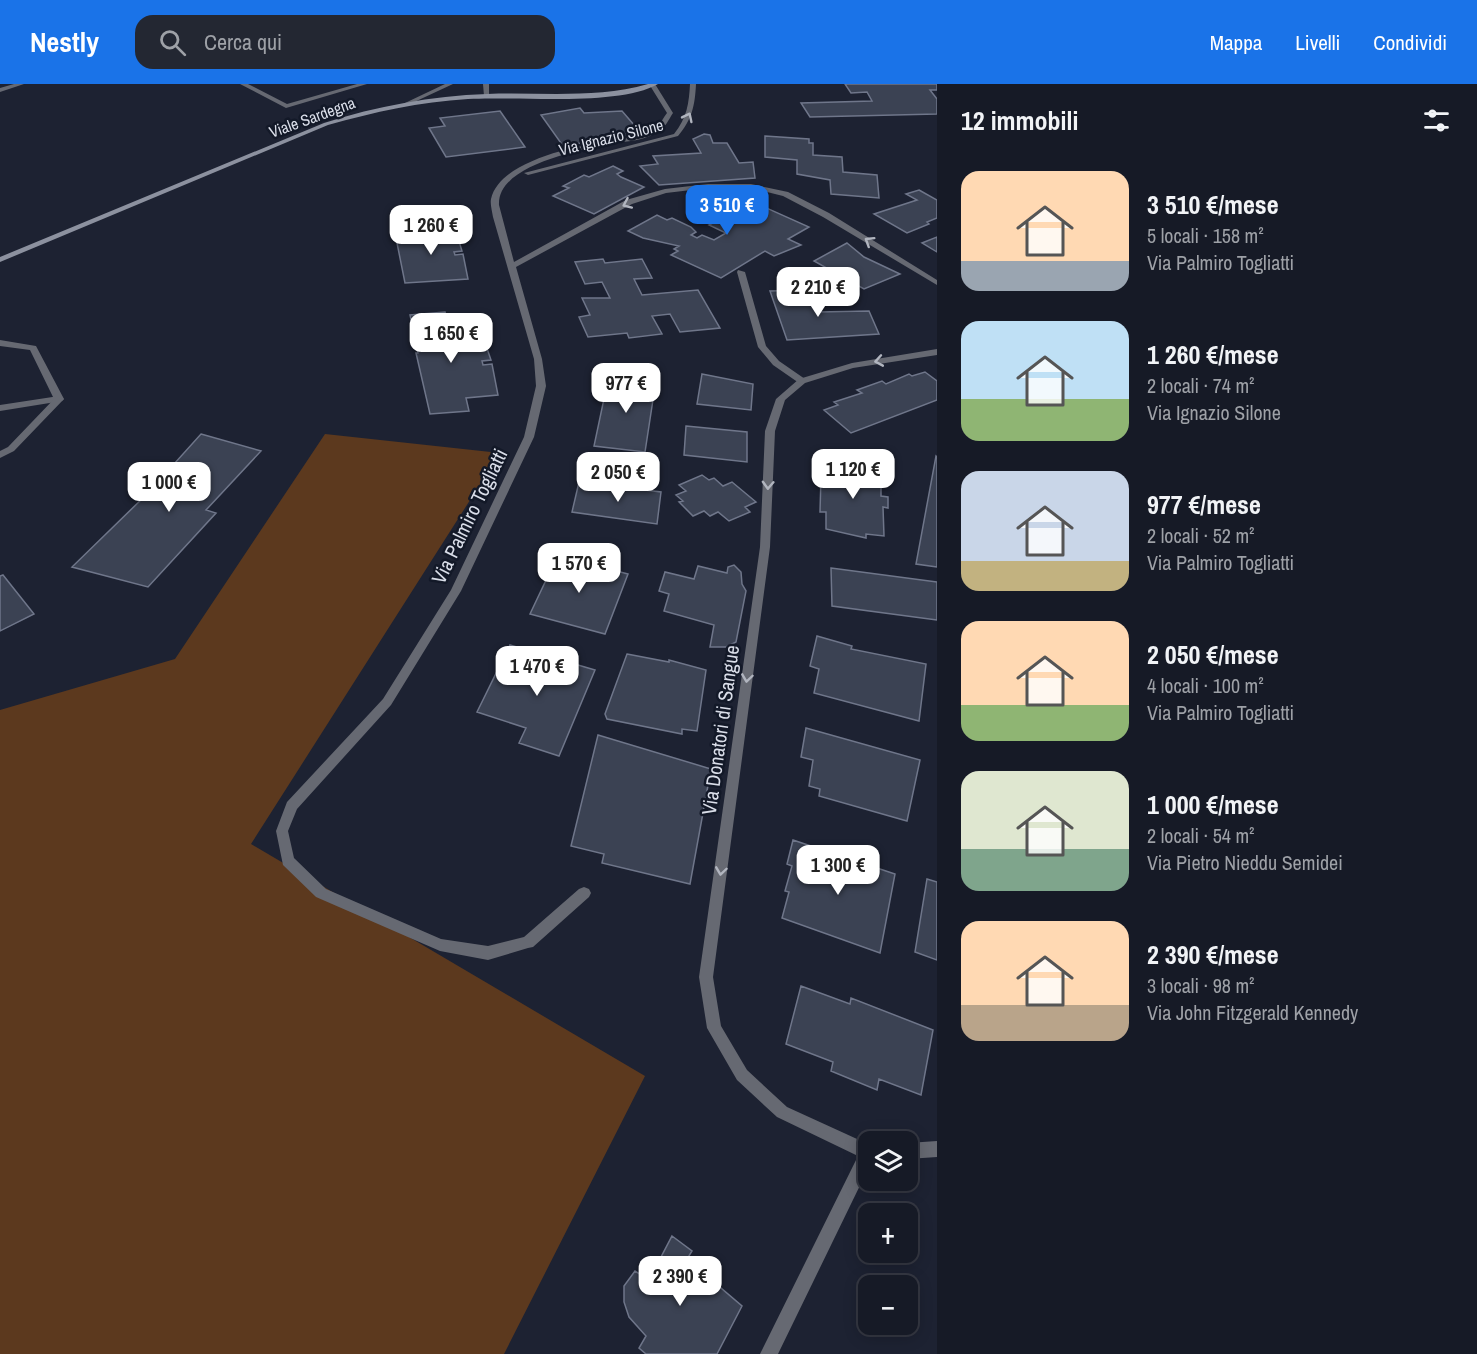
<!DOCTYPE html>
<html lang="it">
<meta charset="utf-8">
<style>
:root{--surface:#161a26;--page:#232732;--text:#f1f3f6;--muted:#9ea1a7;--line:#353843;--accent:#1a73e8}
body{margin:0;font-family:"Archivo Narrow",sans-serif;background:var(--page);color:var(--text);height:100vh;display:flex;flex-direction:column;font-size:22px;white-space:nowrap}
*{box-sizing:border-box;margin:0}
p{font-size:20px;color:var(--muted)}
.icon{flex:none;width:33px;height:33px;fill:none;stroke:currentColor;stroke-width:2;stroke-linecap:round;stroke-linejoin:round}
.map{position:relative;flex:1;overflow:hidden}
.sheet{display:flex;flex-direction:column;background:var(--surface);width:540px}
.sheet>*{flex:none}
.buttons{position:absolute;left:858px;top:1047px;display:grid;gap:12px}
.buttons a{display:grid;place-items:center;width:60px;height:60px;border-radius:12px;background:var(--surface);box-shadow:0 3px 15px #0003,0 0 0 2px var(--line);font-size:30px}
.price{position:absolute;translate:-50% -51px;padding:0 14px;border-radius:12px;background:#fff;color:#222;font-size:20px;line-height:39px;filter:drop-shadow(0 2px 3px #0008)}
.price::after{content:'';position:absolute;left:50%;top:36px;width:18px;height:14px;margin-left:-9px;background:inherit;clip-path:polygon(0 0,100% 0,50% 100%)}
.price.current{background:var(--accent);color:#fff}
ul{padding:0;list-style:none}
li{display:flex;align-items:center;gap:18px;height:150px;padding:0 24px}
li span{display:grid;place-items:center;flex:none;width:168px;height:120px;border-radius:18px;color:#555}
li>.icon{margin-inline-start:auto}
span .icon{width:72px;height:72px;fill:#fffc;stroke-width:1}
li b{font-size:26px}
h2{display:flex;justify-content:space-between;align-items:center;height:72px;padding:0 24px;font-size:26px}
header{display:flex;align-items:center;gap:36px;box-sizing:border-box;height:84px;padding:0 30px;background:var(--accent);color:#fff}
header strong{font-size:28px}
nav{display:flex;gap:33px;margin-inline-start:auto;font-size:21px}
.search{width:420px;height:54px;background:var(--page);display:flex;align-items:center;gap:15px;box-sizing:border-box;padding:0 21px;border-radius:18px;color:var(--muted);font-size:22px}
main{display:flex;flex:1;min-height:0}
.map>svg:first-child{display:block}
</style>
<header>
<strong>Nestly</strong>
<div class="search"><svg class="icon" aria-label="search" viewBox="0 0 24 24"><circle cx="10" cy="10" r="6"/><path d="M15 15l6 6"/></svg>Cerca qui</div>
<nav><a>Mappa</a><a>Livelli</a><a>Condividi</a></nav>
</header>
<main>
<div class="map">
<svg width="937" height="1270" viewBox="0 0 937 1270">
<rect width="100%" height="100%" fill="#1d2232"/>
<path fill="#5c391e" d="M325 350 500 369 251 760 645 992 504 1270H0V626L175 575Z"/>
<path fill="#3b4253" stroke="#6f768a" stroke-width="1.5" d="M845 0H937V6H930L937 15V30L810 33 801 19 872 17 867 8 851 9Z
M580 24 584 29 622 27 641 49 563 62 541 31Z
M500 27 525 63 446 73 429 44 445 42 440 34Z
M704 50 710 51 713 59H727L739 79 753 78 755 94 659 101 640 82 658 80 653 72 701 69 693 55Z
M765 52 809 55V59H813V71L842 73 843 88 877 91 879 114 831 110 830 96 797 90V76L765 73Z
M613 82 623 87 617 90 621 93 644 103 594 130 553 112 569 104 563 102 584 91 589 93Z
M919 106 937 116V134L927 138 929 140 907 149 874 130 917 116 906 110Z
M735 110H749L755 116 753 118 809 143 788 155 801 161 774 172 765 167 721 194 671 171 678 167 674 165 679 162 643 154 628 147 657 131 667 136 672 134 691 143 696 148 691 151 697 154 702 151 714 156 726 149 709 141 744 122 737 119 733 121 711 112Z
M455 144 462 167 454 168 455 171 463 170 468 195 405 199 395 149Z
M937 153V168L922 159Z
M847 159 864 173 900 190 864 205 814 177Z
M603 175 605 179 642 175 652 194 634 195 642 211 698 206 720 244 680 248 670 230 652 232 662 250 629 254 627 249 588 253 579 233 590 231 582 214H610L602 198 585 200 575 178Z
M810 206 818 228 869 227 879 250 787 256 770 207Z
M445 228 450 249 481 247 491 276 482 277 483 281 492 280 498 311 466 314 469 327 430 330 416 269H418L410 231Z
M925 288 937 297V316L851 349 824 326 838 321 834 318 862 309 857 306 882 297 886 300 909 290 912 292Z
M702 290 753 300 751 326 697 320Z
M609 291 656 296 645 368 594 362Z
M686 342 747 348V378L684 371Z
M201 350 261 367 206 426 216 429 148 503 72 483 147 410Z
M936 372 937 373V483L916 480Z
M843 377 881 385V412L888 413V424L883 423 884 452 866 450V454L826 445V428H820L821 393 827 394V378L843 380Z
M702 391 709 396 714 394 723 402 732 398 756 418 745 423 750 428 729 437 718 428 710 432 704 427 693 432 679 418 683 417 676 411 686 407 679 401Z
M579 398 661 408 657 440 572 428Z
M552 470 628 490 605 550 530 530 547 494 542 493Z
M734 481 741 488 742 500 746 507 736 558 726 563H710L714 541 664 527 669 510 659 507 665 488 694 495 698 482 727 489 728 483Z
M831 484 937 498V536L832 522Z
M3 491 34 530 0 547V492Z
M817 552 852 562 851 565 926 580 919 637 814 609 819 585 810 582Z
M510 561 595 586 559 672 519 659 526 644 477 628Z
M627 570 669 578V576L706 586 697 647 682 645V650L607 635 605 630Z
M806 644 920 676 907 737 819 712 820 705 809 702 813 676 801 673Z
M598 651 711 685 690 800 602 779 604 770 571 762Z
M793 756 895 790 880 869 782 834 789 808 785 807 792 782 787 780Z
M927 795 937 798V876L915 868Z
M801 902 850 920 851 914 933 946 921 1011 879 995 877 1006 831 987 833 978 786 960Z
M672 1152 692 1167 687 1175 742 1222 717 1270H646L639 1264 646 1252 629 1233 624 1218V1202L635 1187 649 1196Z"/>
<g fill="none" stroke-linecap="round" stroke-linejoin="round">
<path fill="#666972" fill-rule="evenodd" d="M14 0H24L0 8V4Z
M240 0H248L287 20 357 0H367L286 24Z
M738 186 745 188 766 262 779 277 805 295V299H799L773 281 758 263 737 188Z
M59 312 64 315 62 317 0 327V321Z"/>
<path fill="#666972" fill-rule="evenodd" d="M445 0H453L410 20 405 19Z
M483 0H489V13L484 12Z
M649 0H655L673 29C669 35 665 44 659 47 646 57 626 57 610 60 580 66 497 81 499 121L514 178 626 116 665 105 708 100H751L788 108 829 129 937 196V201L823 133 783 112 751 104H708L666 109 632 120 516 183 542 275 546 302 534 353 461 507 391 621 297 725 288 747 294 774 326 805 441 855 488 862 524 853 579 805 584 803 589 805 591 809 589 813 533 863 528 864 488 876 440 867 316 813 283 781 276 747 287 718 383 615 451 506 524 353 536 302 534 275 493 133C492 127 490 120 491 115 500 76 578 62 611 56 625 53 644 53 656 44 660 41 663 34 667 29Z
M690 0H696C695 21 692 36 678 52L528 91 524 89 674 50C687 34 689 19 690 0Z
M0 256 36 262 64 315 14 367 0 374V367L8 363 54 315 30 266 0 262Z
M937 265V271L853 284 805 299 785 316 775 347 770 463 713 893 721 942 747 986 787 1023 868 1060V1085L778 1270H760L858 1072 777 1033 737 996 707 944 699 893 760 463 765 347 776 315 799 295 852 279Z
M937 1057V1073L908 1075V1059Z"/>
<path fill="#8c919f" fill-rule="evenodd" d="M648 0H658C618 23 516 12 468 15 420 18 374 28 328 41L0 178V173L324 39C377 22 431 12 487 10 541 8 595 15 648 0Z"/>
</g>
<defs><path id="oneway-chevron" d="M-2-3.5L2.5 0L-2 3.5" fill="none" stroke-width="1.6" stroke-linecap="round" stroke-linejoin="round" transform="scale(1.5)"/></defs>
<g stroke="#b1b5bf">
<use href="#oneway-chevron" transform="translate(688 33) rotate(-64)"/>
<use href="#oneway-chevron" transform="translate(627 120) rotate(156)"/>
<use href="#oneway-chevron" transform="translate(869 157) rotate(-148)"/>
<use href="#oneway-chevron" transform="translate(879 277) rotate(170)"/>
<use href="#oneway-chevron" transform="translate(768 401) rotate(92)"/>
<use href="#oneway-chevron" transform="translate(747 594) rotate(98)"/>
<use href="#oneway-chevron" transform="translate(721 787) rotate(98)"/>
</g>
<g text-anchor="middle" dominant-baseline="central" stroke-width="5" stroke-linejoin="round" paint-order="stroke">
<g font-size="16" fill="#dadee9" stroke="#131928">
<text transform="translate(312 33) rotate(-20)">Viale Sardegna</text>
<text transform="translate(611 53) rotate(-14)">Via Ignazio Silone</text>
</g>
<g font-size="20" fill="#dadee9" stroke="#131928">
<text transform="translate(469 432) rotate(-64)">Via Palmiro Togliatti</text>
<text transform="translate(720 646) rotate(-82)">Via Donatori di Sangue</text>
</g>
</g>
</svg>
<div class="buttons">
<a><svg class="icon" aria-label="layers" viewBox="0 0 24 24"><path d="M12 4l9 5-9 5-9-5zM3 14l9 5 9-5"/></svg></a>
<a>+</a>
<a>−</a>
</div>
<b class="price current" style="left:727px;top:152px">3 510 €</b>
<b class="price" style="left:431px;top:172px">1 260 €</b>
<b class="price" style="left:818px;top:234px">2 210 €</b>
<b class="price" style="left:451px;top:280px">1 650 €</b>
<b class="price" style="left:626px;top:330px">977 €</b>
<b class="price" style="left:853px;top:416px">1 120 €</b>
<b class="price" style="left:618px;top:419px">2 050 €</b>
<b class="price" style="left:169px;top:429px">1 000 €</b>
<b class="price" style="left:579px;top:510px">1 570 €</b>
<b class="price" style="left:537px;top:613px">1 470 €</b>
<b class="price" style="left:838px;top:812px">1 300 €</b>
<b class="price" style="left:680px;top:1223px">2 390 €</b>
</div>
<section class="sheet">
<h2>12 immobili<svg class="icon" aria-label="filters" viewBox="0 0 24 24"><path d="M4 7h16M4 17h16"/><circle cx="9" cy="7" r="2"/><circle cx="15" cy="17" r="2"/></svg></h2>
<ul>
<li><span style="background:linear-gradient(#ffd9b3 75%,#9aa5b1 0)"><svg class="icon" aria-label="home" viewBox="0 0 24 24"><path d="M3 11l9-7 9 7M6 9v11h12V9"/></svg></span><div><b>3 510 €/mese</b><p>5 locali · 158 m²</p><p>Via Palmiro Togliatti</p></div></li>
<li><span style="background:linear-gradient(#bfe0f5 65%,#8fb573 0)"><svg class="icon" aria-label="home" viewBox="0 0 24 24"><path d="M3 11l9-7 9 7M6 9v11h12V9"/></svg></span><div><b>1 260 €/mese</b><p>2 locali · 74 m²</p><p>Via Ignazio Silone</p></div></li>
<li><span style="background:linear-gradient(#c9d6e8 75%,#c2b280 0)"><svg class="icon" aria-label="home" viewBox="0 0 24 24"><path d="M3 11l9-7 9 7M6 9v11h12V9"/></svg></span><div><b>977 €/mese</b><p>2 locali · 52 m²</p><p>Via Palmiro Togliatti</p></div></li>
<li><span style="background:linear-gradient(#ffd9b3 70%,#8fb573 0)"><svg class="icon" aria-label="home" viewBox="0 0 24 24"><path d="M3 11l9-7 9 7M6 9v11h12V9"/></svg></span><div><b>2 050 €/mese</b><p>4 locali · 100 m²</p><p>Via Palmiro Togliatti</p></div></li>
<li><span style="background:linear-gradient(#dfe7d0 65%,#7fa58c 0)"><svg class="icon" aria-label="home" viewBox="0 0 24 24"><path d="M3 11l9-7 9 7M6 9v11h12V9"/></svg></span><div><b>1 000 €/mese</b><p>2 locali · 54 m²</p><p>Via Pietro Nieddu Semidei</p></div></li>
<li><span style="background:linear-gradient(#ffd9b3 70%,#b9a48a 0)"><svg class="icon" aria-label="home" viewBox="0 0 24 24"><path d="M3 11l9-7 9 7M6 9v11h12V9"/></svg></span><div><b>2 390 €/mese</b><p>3 locali · 98 m²</p><p>Via John Fitzgerald Kennedy</p></div></li>
</ul>
</section>
</main>
